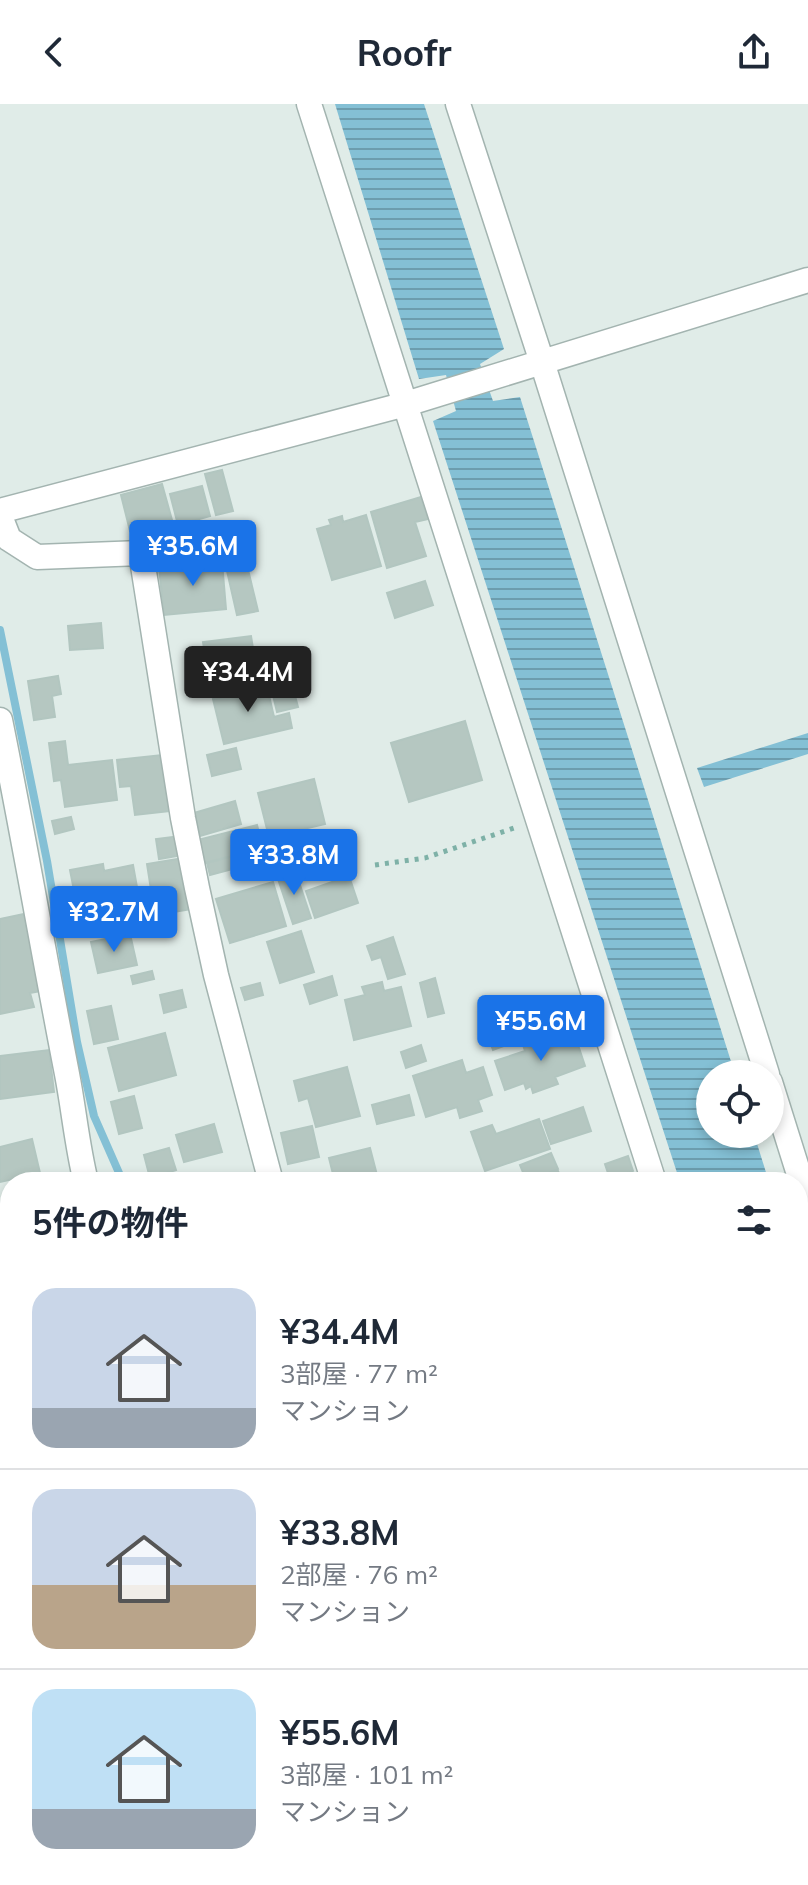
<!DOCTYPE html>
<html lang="ja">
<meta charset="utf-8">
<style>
:root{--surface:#fff;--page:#f2f2f3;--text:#1f2937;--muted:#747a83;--line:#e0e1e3;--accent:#1a73e8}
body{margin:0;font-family:Mulish,"Noto Sans JP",sans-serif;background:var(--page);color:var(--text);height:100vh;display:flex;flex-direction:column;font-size:30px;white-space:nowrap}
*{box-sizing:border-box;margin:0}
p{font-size:26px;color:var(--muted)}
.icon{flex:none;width:44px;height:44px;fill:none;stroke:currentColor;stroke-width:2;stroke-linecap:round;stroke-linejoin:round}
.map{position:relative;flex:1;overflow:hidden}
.sheet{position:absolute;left:0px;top:1068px;width:808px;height:714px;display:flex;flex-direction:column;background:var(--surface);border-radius:32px 32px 0 0;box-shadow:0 4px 12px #0003}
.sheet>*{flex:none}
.tools{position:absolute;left:696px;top:956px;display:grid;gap:16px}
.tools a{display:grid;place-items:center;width:88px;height:88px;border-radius:50%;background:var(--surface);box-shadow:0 4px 12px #0003;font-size:40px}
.price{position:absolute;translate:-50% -68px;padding:0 18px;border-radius:8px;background:var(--accent);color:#fff;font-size:26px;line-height:52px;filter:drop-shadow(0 2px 4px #0008)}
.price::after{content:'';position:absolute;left:50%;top:48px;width:24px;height:18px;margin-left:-12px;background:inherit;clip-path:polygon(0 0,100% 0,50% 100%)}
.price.active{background:#222;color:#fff}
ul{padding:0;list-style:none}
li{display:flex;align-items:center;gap:24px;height:200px;padding:0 32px}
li+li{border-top:2px solid var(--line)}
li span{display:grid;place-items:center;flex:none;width:224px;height:160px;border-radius:24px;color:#555}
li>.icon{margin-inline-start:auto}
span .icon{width:96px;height:96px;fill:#fffc;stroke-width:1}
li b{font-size:34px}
h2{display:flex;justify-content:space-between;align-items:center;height:96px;padding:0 32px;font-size:34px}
header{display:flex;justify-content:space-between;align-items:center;height:104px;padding:0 32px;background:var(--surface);font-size:36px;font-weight:700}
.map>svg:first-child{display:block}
</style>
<header><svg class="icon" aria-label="back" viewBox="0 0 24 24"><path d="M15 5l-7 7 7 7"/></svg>Roofr<svg class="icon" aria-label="share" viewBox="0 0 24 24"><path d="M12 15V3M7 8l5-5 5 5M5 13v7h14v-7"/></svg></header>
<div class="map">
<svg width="808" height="1781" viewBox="0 0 808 1781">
<defs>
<pattern id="water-rules" width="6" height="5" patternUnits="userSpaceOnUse" patternTransform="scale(2)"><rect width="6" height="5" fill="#84c0d5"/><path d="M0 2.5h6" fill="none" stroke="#6c9dae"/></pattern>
</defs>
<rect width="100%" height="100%" fill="#e0ece8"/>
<path fill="url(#water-rules)" d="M335 0H424L504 245 480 260 493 297 520 293 735 970H710V1030H754L769 1078H680L433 317 456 307 446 271 419 275Z
M808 629V650L704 683 697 664Z
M798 1255 802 1266 808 1265V1497L798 1465Z"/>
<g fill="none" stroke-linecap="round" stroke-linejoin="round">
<path stroke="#84c0d5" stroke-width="8" d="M0 526 47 757 77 938 94 1012 123 1078
M325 1772 327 1781"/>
</g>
<path fill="#b5c7c1" stroke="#b2c6c0" stroke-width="2" d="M222 366 233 407 216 411 205 370Z
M162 380 172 416 130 427 121 391Z
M202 382 210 412 178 421 170 390Z
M421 393 428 415 415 418 426 452 387 464 371 408Z
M366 411 381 462 332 476 317 425 331 421 329 416 342 412 343 418Z
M245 453 258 507 237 511 225 458Z
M222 458 226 505 164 511 159 464Z
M425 477 433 501 395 514 387 489Z
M101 519 103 544 70 546 68 522Z
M251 532 254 551 206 557 203 538Z
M289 569 298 603 277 608 269 574Z
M58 572 61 590 52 592 55 613 34 616 28 577Z
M251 578 253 586 267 583 274 613 289 609 292 624 224 640 213 595 235 590 233 582Z
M465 617 482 676 409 698 391 639Z
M65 637 68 661 112 656 117 696 65 703 61 676 54 677 49 639Z
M236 644 241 665 212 672 207 651Z
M162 651 169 707 135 711 131 682 120 683 117 656Z
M314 675 325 720 269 733 258 689Z
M235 697 241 720 200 732 194 709Z
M71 713 74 725 55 730 52 717Z
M257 721 263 744 205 759 198 736Z
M180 732 183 751 159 755 156 735Z
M252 747 255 759 210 771 207 759Z
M184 754 192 805 155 811 147 760Z
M103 760 104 767 133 761 142 811 81 822 70 766Z
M295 766 311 814 293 820 277 772Z
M349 772 358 799 315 814 306 787Z
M273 778 286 822 230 839 216 795Z
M24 810 41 887 30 889 34 903 0 910V815Z
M301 827 314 868 280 879 267 838Z
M130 830 137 861 98 869 91 838Z
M393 833 405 870 388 875 381 853 372 856 367 842Z
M152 867 154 875 133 880 131 872Z
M332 872 337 891 310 900 304 881Z
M435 874 444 909 428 913 420 879Z
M382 878 384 887 401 883 411 922 354 936 345 896 365 891 362 883Z
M260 879 263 891 245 896 241 884Z
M182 886 186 903 164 909 160 891Z
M111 902 118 935 94 940 87 907Z
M513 906 523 935 493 946 483 917Z
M165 929 176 971 119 987 108 944Z
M574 929 585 962 555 973 558 980 533 989 531 982 526 985 524 979 505 986 495 957 525 947 522 938 543 931 546 939Z
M421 941 426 957 406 964 401 948Z
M49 946 54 988 0 995V952Z
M462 956 466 969 483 963 492 991 478 996 482 1007 460 1014 457 1003 426 1013 413 972Z
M347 963 360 1012 316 1023 308 994 299 997 294 977Z
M409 991 414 1011 377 1020 372 1001Z
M134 992 142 1024 119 1030 111 998Z
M583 1003 591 1027 551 1040 543 1017Z
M539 1015 550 1045 485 1067 471 1028 492 1021 496 1030Z
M214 1020 222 1048 184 1058 176 1031Z
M312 1022 319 1053 288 1060 281 1029Z
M32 1035 40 1069 0 1078V1043Z
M169 1044 176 1066 150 1074 144 1051Z
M370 1044 377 1071 350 1078H335L329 1054Z
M551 1049 558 1065 527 1078 520 1061Z
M628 1052 633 1067 610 1075 605 1060Z
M558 1067 563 1078H531Z
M808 1758V1781H783L781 1772H798V1761Z
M358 1772H387L389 1776 374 1781H361Z
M396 1772H446L449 1781H399Z"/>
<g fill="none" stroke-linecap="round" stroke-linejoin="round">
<defs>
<path id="minor" d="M309 0 654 1078
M458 0 542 258 767 970
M0 407 406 300 808 176
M0 412 9 435 37 453 141 449 183 714 197 784 216 871 271 1078
M0 616C24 734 44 852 67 970 74 1006 77 1042 86 1078
M770 978 808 1099
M0 1230 10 1227
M798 1243 808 1239
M798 1532 808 1563
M343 1772 346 1781"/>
</defs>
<use href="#minor" stroke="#a3b4b0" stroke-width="27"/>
<path stroke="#7eb1a7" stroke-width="5" stroke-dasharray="4 6" stroke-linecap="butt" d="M375 761 425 754 517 723
M304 1772 307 1781"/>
<use href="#minor" stroke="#fff" stroke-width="24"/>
</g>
</svg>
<div class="tools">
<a><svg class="icon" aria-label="locate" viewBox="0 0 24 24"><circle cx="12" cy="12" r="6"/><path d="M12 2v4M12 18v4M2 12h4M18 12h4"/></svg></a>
</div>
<b class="price" style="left:193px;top:484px">¥35.6M</b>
<b class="price active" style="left:248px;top:610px">¥34.4M</b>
<b class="price" style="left:294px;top:793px">¥33.8M</b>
<b class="price" style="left:114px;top:850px">¥32.7M</b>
<b class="price" style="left:541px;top:959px">¥55.6M</b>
<section class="sheet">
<h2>5件の物件<svg class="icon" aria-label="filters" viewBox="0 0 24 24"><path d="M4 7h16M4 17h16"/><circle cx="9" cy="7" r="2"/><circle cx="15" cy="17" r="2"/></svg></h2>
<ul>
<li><span style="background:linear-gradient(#c9d6e8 75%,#9aa5b1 0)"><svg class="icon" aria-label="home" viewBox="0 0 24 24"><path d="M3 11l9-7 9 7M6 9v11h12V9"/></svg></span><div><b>¥34.4M</b><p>3部屋 · 77 m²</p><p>マンション</p></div></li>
<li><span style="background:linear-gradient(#c9d6e8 60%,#b9a48a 0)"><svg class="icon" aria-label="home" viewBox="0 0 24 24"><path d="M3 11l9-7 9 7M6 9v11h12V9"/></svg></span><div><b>¥33.8M</b><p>2部屋 · 76 m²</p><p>マンション</p></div></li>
<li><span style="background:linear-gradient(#bfe0f5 75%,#9aa5b1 0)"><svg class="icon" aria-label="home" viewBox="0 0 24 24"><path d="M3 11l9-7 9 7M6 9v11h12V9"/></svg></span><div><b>¥55.6M</b><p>3部屋 · 101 m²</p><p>マンション</p></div></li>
</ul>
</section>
</div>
